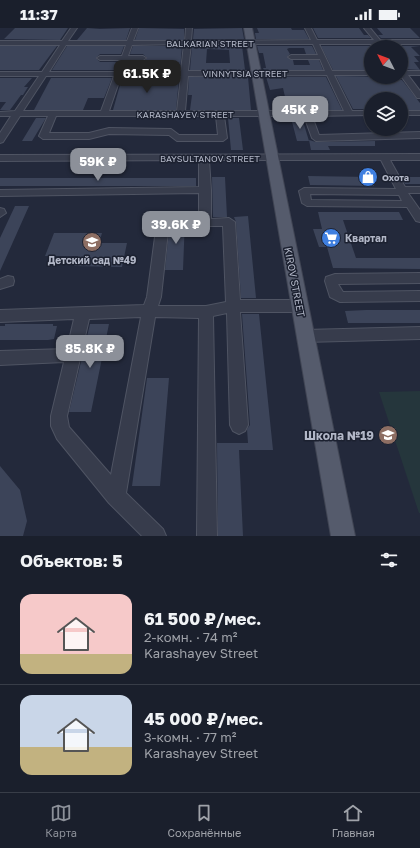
<!DOCTYPE html>
<html lang="ru">
<meta charset="utf-8">
<style>
:root{--surface:#1a1f2c;--page:#272c38;--text:#f1f3f6;--muted:#9fa2a9;--line:#383d48;--accent:#8c9099}
body{margin:0;font-family:"Golos Text",sans-serif;background:var(--page);color:var(--text);height:100vh;display:flex;flex-direction:column;font-size:15px;white-space:nowrap}
*{box-sizing:border-box;margin:0}
p{font-size:13px;color:var(--muted)}
.icon{flex:none;width:22px;height:22px;fill:none;stroke:currentColor;stroke-width:2;stroke-linecap:round;stroke-linejoin:round}
.map{position:relative;height:508px;overflow:hidden}
.drawer{display:flex;flex-direction:column;background:var(--surface);flex:1}
.drawer>*{flex:none}
.needle{width:26px;rotate:312deg}
.fabs{position:absolute;left:364px;top:12px;display:grid;gap:8px}
.fabs a{display:grid;place-items:center;width:44px;height:44px;border-radius:50%;background:var(--surface);box-shadow:0 1px 3px #0004,0 0 0 1px var(--line);font-size:20px}
.price{position:absolute;translate:-50% -34px;padding:0 9px;border-radius:8px;background:var(--accent);color:#fff;font-size:13px;line-height:26px;filter:drop-shadow(0 1px 2px #0008)}
.price::after{content:'';position:absolute;left:50%;top:24px;width:12px;height:9px;margin-left:-6px;background:inherit;clip-path:polygon(0 0,100% 0,50% 100%)}
.price.selected{background:#222;color:#fff}
ul{padding:0;list-style:none}
li{display:flex;align-items:center;gap:12px;height:100px;padding:0 20px}
li+li{border-top:1px solid var(--line)}
li span{display:grid;place-items:center;flex:none;width:112px;height:80px;border-radius:12px;color:#555}
li>.icon{margin-inline-start:auto}
span .icon{width:48px;height:48px;fill:#fffc;stroke-width:1}
li b{font-size:17px}
h2{display:flex;justify-content:space-between;align-items:center;height:48px;padding:0 20px;font-size:17px}
.status{display:flex;justify-content:space-between;align-items:center;height:28px;padding:0 20px;background:var(--surface);direction:ltr}
.status svg{height:11px;fill:currentColor}
.dock{display:flex;justify-content:space-around;align-items:center;height:56px;border-top:1px solid var(--line);background:var(--surface);font-size:11px;color:var(--muted)}
.dock a{display:grid;justify-items:center;gap:2px}
.dock .selected{color:var(--accent)}
.map>svg:first-child{display:block}
</style>
<div class="status"><b>11:37</b><svg viewBox="0 0 49 12"><path d="M0 12V9h3v3zM5 12V6h3v6zM10 12V3h3v9zM15 12V0h3v12zM26 1h20v11H26zM47 4h2v5h-2z"/></svg></div>
<div class="map">
<svg width="420" height="508" viewBox="0 0 420 508">
<rect width="100%" height="100%" fill="#23293b"/>
<path fill="#25363c" d="M420 363V485H419L379 364Z"/>
<path fill="#3c4459" fill-rule="evenodd" d="M15 0H68L60 12 4 11Z
M87 0 100 1 130 0 126 12H77Z
M139 0 184 1V12H135Z
M242 0 244 11H193L194 1Z
M257 0H291L292 2H304L309 11H256L255 5H259Z
M313 0H359L364 7H368L371 10H318Z
M377 0H410L420 10H381L378 7H383Z
M0 18H57L39 42H0Z
M67 18H124L121 26H100L96 30 100 34H118L115 42H52Z
M133 18H182L180 42H125L128 34H143L147 30 143 26H130Z
M192 18H242L245 42H190ZM207 21 229 22 230 35H206Z
M257 18H312L316 26H306L304 20H289L287 21 290 26 287 29 293 32 294 37H310L308 32H319L323 42H264L263 40H266L263 25H259Z
M321 18H375L377 19H371V42H333Z
M386 18H420L411 19 420 28H414L419 34H414L420 42 405 41 401 37V19Z
M336 48 385 49 387 52H402L420 75V82H401V71H371V81H353Z
M189 49H248L251 82H190L192 67H188Z
M266 49H326L342 82H288L283 60 270 62Z
M0 50H32L24 59H28L23 67H21L10 82H0L6 74H0Z
M51 50H112L104 70H88L83 82H34Z
M122 50H179L176 82H113Z
M36 90H46L32 113H22Z
M228 90H239L243 122H231Z
M291 90H302L309 113H297Z
M309 112 316 114 375 113V118H328L330 122H311Z
M308 148 370 149 374 158 310 157Z
M212 149H225L227 189H213Z
M401 149H420V156H405Z
M0 150H196V158H0Z
M15 178H29L0 243V210Z
M318 184H399L403 192H343L356 230H420V241L333 240 327 219H319L313 201H322Z
M248 188 256 270H241L236 194 234 189Z
M169 191H185L183 242H165L170 194Z
M54 205H102L99 215H127L122 239 74 238 78 228H45Z
M366 282H420V295H348L345 283Z
M242 286H259L273 422H239L243 508H218L217 415H248L247 401 250 397Z
M5 296H53V298H57L54 311 48 312H0V298H5Z
M90 296H109L91 384H69Z
M147 350H169L160 458H132Z
M0 438 20 462 27 493 23 508H0Z"/>
<g fill="none" stroke-linecap="round" stroke-linejoin="round">
<defs>
<path id="minor" d="M71 0H77L68 13H127L132 0H138L133 13H185L186 0H192L191 13 311 12 305 0H311L317 12H374L364 0H370L380 12H420V16H383L385 19H379L376 16H319L332 43H371V47H334L352 83H371V87L312 88 319 107 420 104V110L316 113 312 110 304 88H224L227 110 223 113H177L169 107 109 106 89 111H43L39 108 48 88H20L3 114 0 115V105L11 88H0V84L15 83 39 48H0V44H42L60 17H0V13H62ZM184 16 181 43 123 44 127 32H143L146 30 143 28H128L132 17ZM191 16H313L318 27H291L288 29 291 31H320L325 43H188ZM66 17H126L122 28H100L97 30 100 32H120L116 44H49ZM327 47 344 83H185L188 48ZM46 48H114L101 83H23ZM121 48H181L177 83H109ZM56 88H216L218 107H179L171 101 109 100 89 105H49Z
M401 41 405 43H420V47H408L420 63V70H417L401 48Z
M401 83H420V87H401Z
M420 126V132H390L405 159H420V165H408L420 182V194L416 193 407 179 307 178 302 175 299 163 304 160 396 161 381 132H209L211 162V191L229 190 235 194 240 272H299L304 274 306 278 304 282 299 284H240L248 397 245 403 239 406 233 403 230 397 227 285 213 288 217 508H197L199 290 155 289 126 465 163 501 166 508H142L109 475 57 411 51 398V388L64 334 0 337V323L67 321 74 291 0 294V282L144 277 147 269 157 194 163 190 169 194 161 269 158 278H206L226 274 223 198H201L199 195V165L0 168V162L199 159V132L0 133V127ZM310 166 399 167 402 173 311 172ZM141 289 111 447 69 399 67 388 89 291Z
M0 180 4 181 6 185 0 189Z
M420 245V255L338 256 343 264 420 263V273L340 274 330 269 325 253 326 249 335 246Z
M8 248 13 249 14 253 13 257 0 261V251Z
M420 299V311L305 314 300 312 298 308 300 304 305 302Z"/>
<path id="major" d="M244 0H252L355 508H331Z"/>
</defs>
<use href="#minor" stroke="#4f5463" stroke-width="2"/>
<use href="#major" stroke="#404554" stroke-width="2"/>
<use href="#minor" fill="#373c4c" fill-rule="evenodd"/>
<use href="#major" fill="#555b6c" fill-rule="evenodd"/>
</g>
<defs>
<symbol id="shop-disc" viewBox="-11 -11 22 22"><circle r="9.5" fill="#3f7fe0" stroke="#1c2130"/><path d="M-5-2.5h2.3a2.7 3.5 0 0 1 5.4 0H5L5.5 6h-11ZM-1.5-2.5h3a1.5 2.3 0 0 0-3 0Z" fill="#fff"/></symbol>
<symbol id="supermarket-disc" viewBox="-11 -11 22 22"><circle r="9.5" fill="#3f7fe0" stroke="#1c2130"/><path d="M-6-5.5h2.5l.6 2H6L4.5 2H-2.5L-4.4-4H-6ZM-1.5 3.2a1.3 1.3 0 1 0 .1 0ZM3 3.2a1.3 1.3 0 1 0 .1 0Z" fill="#fff"/></symbol>
<symbol id="school-disc" viewBox="-11 -11 22 22"><circle r="9.5" fill="#8d6e63" stroke="#1c2130"/><path d="M0-5L7-2L0 1L-7-2ZM-4 1L0 2.5L4 1V4Q0 6-4 4Z" fill="#fff"/></symbol>
</defs>
<g fill-rule="evenodd">
<use href="#shop-disc" x="357" y="138" width="22" height="22"/>
<use href="#supermarket-disc" x="320" y="199" width="22" height="22"/>
<use href="#school-disc" x="81" y="203" width="22" height="22"/>
<use href="#school-disc" x="377" y="396" width="22" height="22"/>
</g>
<g text-anchor="middle" dominant-baseline="central" stroke-width="3" stroke-linejoin="round" paint-order="stroke">
<g font-size="9" fill="#b2b7c7" stroke="#1c2130">
<text x="210" y="15">BALKARIAN STREET</text>
<text x="245" y="45">VINNYTSIA STREET</text>
<text x="185" y="86">KARASHAУEV STREET</text>
<text x="210" y="130">BAYSULTANOV STREET</text>
</g>
<g font-size="9" font-weight="bold" fill="#b2b7c7" stroke="#1c2130" text-anchor="start">
<text x="382" y="149">Охота</text>
</g>
<g font-size="10" font-weight="bold" fill="#b2b7c7" stroke="#1c2130" text-anchor="start">
<text x="345" y="210">Квартал</text>
<text x="92" y="232" text-anchor="middle">Детский сад №49</text>
</g>
<g font-size="10" fill="#b2b7c7" stroke="#1c2130">
<text transform="translate(295 254) rotate(79)">KIROV STREET</text>
</g>
<g font-size="12" font-weight="bold" fill="#b2b7c7" stroke="#1c2130" text-anchor="end">
<text x="374" y="407">Школа №19</text>
</g>
</g>
</svg>
<div class="fabs">
<a><svg class="needle" viewBox="-14 -14 28 28"><path d="M0-13l5 13h-10z" fill="#e53935"/><path d="M0 13l5-13h-10z" fill="#9fa2a9"/></svg></a>
<a><svg class="icon" aria-label="layers" viewBox="0 0 24 24"><path d="M12 4l9 5-9 5-9-5zM3 14l9 5 9-5"/></svg></a>
</div>
<b class="price selected" style="left:147px;top:66px">61.5K ₽</b>
<b class="price" style="left:300px;top:102px">45K ₽</b>
<b class="price" style="left:98px;top:154px">59K ₽</b>
<b class="price" style="left:176px;top:217px">39.6K ₽</b>
<b class="price" style="left:90px;top:341px">85.8K ₽</b>
</div>
<section class="drawer">
<h2>Объектов: 5<svg class="icon" aria-label="filters" viewBox="0 0 24 24"><path d="M4 7h16M4 17h16"/><circle cx="9" cy="7" r="2"/><circle cx="15" cy="17" r="2"/></svg></h2>
<ul>
<li><span style="background:linear-gradient(#f6c9c9 75%,#c2b280 0)"><svg class="icon" aria-label="home" viewBox="0 0 24 24"><path d="M3 11l9-7 9 7M6 9v11h12V9"/></svg></span><div><b>61 500 ₽/мес.</b><p>2-комн. · 74 m²</p><p>Karashaуev Street</p></div></li>
<li><span style="background:linear-gradient(#c9d6e8 65%,#c2b280 0)"><svg class="icon" aria-label="home" viewBox="0 0 24 24"><path d="M3 11l9-7 9 7M6 9v11h12V9"/></svg></span><div><b>45 000 ₽/мес.</b><p>3-комн. · 77 m²</p><p>Karashaуev Street</p></div></li>
</ul>
</section>
<nav class="dock">
<a class="selected"><svg class="icon" aria-label="map" viewBox="0 0 24 24"><path d="M3 6l6-2 6 2 6-2v14l-6 2-6-2-6 2zM9 4v14M15 6v14"/></svg>Карта</a>
<a><svg class="icon" aria-label="saved" viewBox="0 0 24 24"><path d="M7 4h10v16l-5-4-5 4z"/></svg>Сохранённые</a>
<a><svg class="icon" aria-label="home" viewBox="0 0 24 24"><path d="M3 11l9-7 9 7M6 9v11h12V9"/></svg>Главная</a>
</nav>
